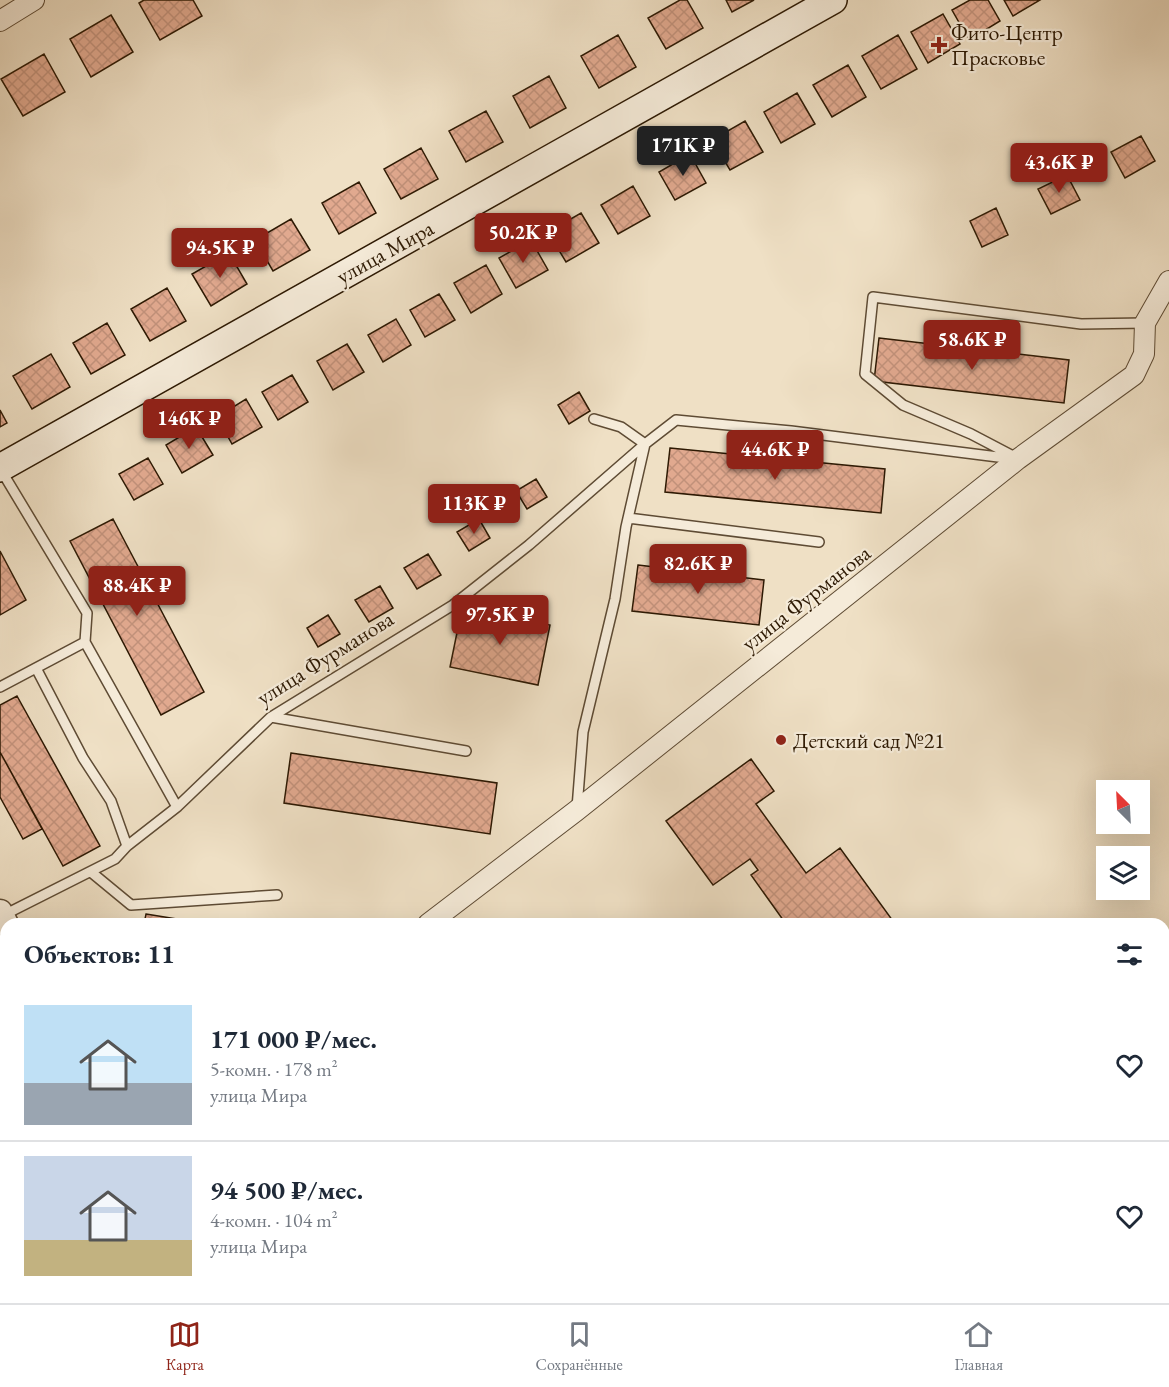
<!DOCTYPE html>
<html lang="ru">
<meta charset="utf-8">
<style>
:root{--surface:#fff;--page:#f2f2f3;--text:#1f2937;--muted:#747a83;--line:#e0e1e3;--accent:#8f2418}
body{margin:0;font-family:"EB Garamond",serif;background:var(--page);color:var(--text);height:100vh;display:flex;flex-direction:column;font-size:22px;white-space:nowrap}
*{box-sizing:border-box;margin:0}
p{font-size:20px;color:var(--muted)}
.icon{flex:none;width:33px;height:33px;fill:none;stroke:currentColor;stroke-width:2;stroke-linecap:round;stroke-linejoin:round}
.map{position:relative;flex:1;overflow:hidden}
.panel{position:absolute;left:0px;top:918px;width:1170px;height:386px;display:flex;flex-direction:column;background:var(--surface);border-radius:18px 18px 0 0;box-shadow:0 6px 24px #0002}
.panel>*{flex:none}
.needle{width:39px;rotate:336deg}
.fabs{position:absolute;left:1096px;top:780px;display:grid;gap:12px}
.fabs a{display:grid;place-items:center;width:54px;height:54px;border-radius:0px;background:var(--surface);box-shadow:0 6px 24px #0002;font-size:30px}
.price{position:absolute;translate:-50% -51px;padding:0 14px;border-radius:6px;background:var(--accent);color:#fff;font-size:20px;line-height:39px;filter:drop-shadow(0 2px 3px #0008)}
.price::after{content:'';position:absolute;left:50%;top:36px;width:18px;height:14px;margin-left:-9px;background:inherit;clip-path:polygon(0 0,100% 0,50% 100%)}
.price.selected{background:#222;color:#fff}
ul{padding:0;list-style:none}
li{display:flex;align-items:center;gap:18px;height:150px;padding:0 24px}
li+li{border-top:2px solid var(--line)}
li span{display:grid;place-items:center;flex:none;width:168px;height:120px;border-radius:0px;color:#555}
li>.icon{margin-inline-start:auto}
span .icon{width:72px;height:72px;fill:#fffc;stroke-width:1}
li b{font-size:26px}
h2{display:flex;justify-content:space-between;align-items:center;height:72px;padding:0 24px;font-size:26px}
.tab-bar{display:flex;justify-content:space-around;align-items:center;height:84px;border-top:2px solid var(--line);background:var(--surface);font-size:16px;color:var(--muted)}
.tab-bar a{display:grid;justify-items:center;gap:3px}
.tab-bar .selected{color:var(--accent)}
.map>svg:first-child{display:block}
</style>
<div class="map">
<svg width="1169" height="1303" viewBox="0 0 1169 1303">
<defs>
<pattern id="building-cross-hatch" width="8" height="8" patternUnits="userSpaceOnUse" patternTransform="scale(1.5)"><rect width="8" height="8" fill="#e1a98f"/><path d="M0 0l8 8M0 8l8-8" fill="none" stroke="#c1917a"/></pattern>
</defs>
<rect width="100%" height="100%" fill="#efe0c5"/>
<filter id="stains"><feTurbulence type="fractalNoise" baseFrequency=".00333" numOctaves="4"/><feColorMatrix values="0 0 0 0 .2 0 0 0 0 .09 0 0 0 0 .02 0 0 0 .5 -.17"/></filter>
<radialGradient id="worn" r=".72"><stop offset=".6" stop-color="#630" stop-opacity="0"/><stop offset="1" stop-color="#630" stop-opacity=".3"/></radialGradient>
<path fill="url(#building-cross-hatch)" stroke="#2d1903" stroke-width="1.5" d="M144 0H193L202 16 160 40 139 3Z
M680 0H687L703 28 666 49 648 18Z
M726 0H754L732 12Z
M970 0H988L1000 21 969 40 952 10Z
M1004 0H1040L1013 16Z
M943 14 960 44 928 63 911 32Z
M111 15 133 52 91 77 70 39Z
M618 35 636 67 599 88 581 56Z
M898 35 917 69 881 89 862 56Z
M44 54 65 92 23 116 1 79Z
M848 65 866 97 832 117 813 85Z
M549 76 566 108 530 128 513 96Z
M797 93 815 124 781 143 764 112Z
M486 111 503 142 466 162 449 131Z
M745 121 763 152 730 170 712 140Z
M1141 136 1155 161 1125 178 1111 152Z
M421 148 438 179 401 199 384 169Z
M690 154 706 183 675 200 659 172Z
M1067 175 1080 200 1051 214 1038 189Z
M359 182 376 213 339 234 322 203Z
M633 186 650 216 618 234 601 205Z
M996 208 1008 235 982 247 970 221Z
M581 213 599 243 566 262 548 232Z
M291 219 310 250 273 271 255 240Z
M531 240 548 270 516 288 499 258Z
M229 253 247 284 211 306 192 274Z
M486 265 502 294 471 313 454 283Z
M167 288 186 321 150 341 131 309Z
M439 294 455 320 425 337 410 310Z
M396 319 411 345 383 362 368 335Z
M107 323 125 355 91 374 73 343Z
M879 338 1069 360 1064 403 874 381Z
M347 344 364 372 333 390 317 361Z
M51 354 70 387 32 409 13 376Z
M292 375 308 402 278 420 262 392Z
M579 392 590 411 569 424 558 405Z
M246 399 262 427 232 444 217 417Z
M0 410 7 423 0 427Z
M196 427 213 455 182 473 166 445Z
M670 448 885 469 881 513 665 492Z
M148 458 163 484 134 500 119 474Z
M536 479 547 497 527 509 516 491Z
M113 519 204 692 161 715 70 541Z
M479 519 490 538 469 551 457 532Z
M0 551 26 600 0 615Z
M428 554 441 575 417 589 404 568Z
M638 565 764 580 759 625 632 611Z
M380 586 393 608 369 622 355 600Z
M462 608 550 625 538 685 450 667Z
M328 615 340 634 318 647 307 628Z
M17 696 100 846 63 866 0 752V705Z
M0 752 42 829 23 839 0 797Z
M291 753 497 783 490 834 284 803Z
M751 759 774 791 756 804 806 873 840 848 893 921 889 924H786L751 875 758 870 750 859 713 885 666 821Z
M146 914 183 920 204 924H144Z
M1164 955 1169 956V1029H1164Z
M0 1080 3 1089 0 1121Z
M1164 1088 1169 1089V1143L1164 1142Z
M1164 1211 1169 1212V1251L1164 1288Z
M1052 1298H1163L1162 1303H1051Z"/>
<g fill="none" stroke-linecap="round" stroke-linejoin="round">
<defs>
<path id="service" d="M1013 456 971 434 903 405 865 374 873 297 1081 324 1145 323
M1 470 87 613 85 642 177 807
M628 518 819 542
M36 668 83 758 111 801 127 846
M0 687 85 642
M271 717 466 751
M577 808 583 732 615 599 626 527 645 444 676 420 791 431 1014 459
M91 872 131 905 277 895
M2 916 115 859 127 846 177 807 271 717 453 605 529 545 645 444 621 427 594 419
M0 942 6 936
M1164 1179 1169 1180
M582 1303 584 1298"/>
<path id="minor" d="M0 21 34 0
M428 924 576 811 1018 459 1134 375 1144 354 1145 323 1169 281"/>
<path id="tertiary" d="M0 912 6 924
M291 1300 305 1303"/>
<path id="secondary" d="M0 468 833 0"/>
</defs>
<use href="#service" stroke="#5e4b34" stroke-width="12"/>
<use href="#minor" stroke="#5e4b34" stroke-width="22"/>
<use href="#tertiary" stroke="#5e4b34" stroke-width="27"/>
<use href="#secondary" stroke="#2d1903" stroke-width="30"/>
<path stroke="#2d1903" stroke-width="4" stroke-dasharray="1.5 3" stroke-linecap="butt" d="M0 1022 6 1030
M796 1298 834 1303
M62 1303 70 1298"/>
<use href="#service" stroke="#f5ebd9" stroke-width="9"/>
<use href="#minor" stroke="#f5ebd9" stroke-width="20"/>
<use href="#tertiary" stroke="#f5ebd9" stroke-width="24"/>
<use href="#secondary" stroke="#f5ebd9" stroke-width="27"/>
</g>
<g fill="#8f2418" stroke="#f5ebd9" stroke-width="2">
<path d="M936 36h6v6h6v6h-6v6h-6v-6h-6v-6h6z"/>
<circle cx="781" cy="740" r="6"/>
</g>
<g text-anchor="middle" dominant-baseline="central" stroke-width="4.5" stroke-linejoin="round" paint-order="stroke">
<g font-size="22" fill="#2d1903" stroke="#f5ebd9" text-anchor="start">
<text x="951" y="32">Фито-Центр<tspan x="951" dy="25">Прасковье</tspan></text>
<text x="793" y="740">Детский сад №21</text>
</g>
<g font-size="22" fill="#2d1903" stroke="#f5ebd9">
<text transform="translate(385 252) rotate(-29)">улица Мира</text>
<text transform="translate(806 598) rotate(-38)">улица Фурманова</text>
<text transform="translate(325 658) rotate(-32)">улица Фурманова</text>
</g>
</g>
<rect width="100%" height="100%" filter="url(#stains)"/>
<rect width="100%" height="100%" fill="url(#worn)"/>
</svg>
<div class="fabs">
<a><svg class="needle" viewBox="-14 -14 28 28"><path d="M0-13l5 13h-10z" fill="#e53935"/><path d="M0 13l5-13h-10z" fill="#747a83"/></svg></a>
<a><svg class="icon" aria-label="layers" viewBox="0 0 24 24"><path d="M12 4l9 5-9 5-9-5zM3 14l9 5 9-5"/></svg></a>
</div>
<b class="price selected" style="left:683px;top:177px">171K ₽</b>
<b class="price" style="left:1059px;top:194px">43.6K ₽</b>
<b class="price" style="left:523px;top:264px">50.2K ₽</b>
<b class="price" style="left:220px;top:279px">94.5K ₽</b>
<b class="price" style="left:972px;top:371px">58.6K ₽</b>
<b class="price" style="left:189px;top:450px">146K ₽</b>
<b class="price" style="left:775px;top:481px">44.6K ₽</b>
<b class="price" style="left:474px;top:535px">113K ₽</b>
<b class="price" style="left:698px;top:595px">82.6K ₽</b>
<b class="price" style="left:137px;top:617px">88.4K ₽</b>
<b class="price" style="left:500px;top:646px">97.5K ₽</b>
<section class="panel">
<h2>Объектов: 11<svg class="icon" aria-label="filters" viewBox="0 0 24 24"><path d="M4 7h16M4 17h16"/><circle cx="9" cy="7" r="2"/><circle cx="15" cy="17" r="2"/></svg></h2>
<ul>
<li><span style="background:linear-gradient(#bfe0f5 65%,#9aa5b1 0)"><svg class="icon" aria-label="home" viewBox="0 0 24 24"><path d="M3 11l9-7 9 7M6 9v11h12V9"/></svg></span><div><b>171 000 ₽/мес.</b><p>5-комн. · 178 m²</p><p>улица Мира</p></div><svg class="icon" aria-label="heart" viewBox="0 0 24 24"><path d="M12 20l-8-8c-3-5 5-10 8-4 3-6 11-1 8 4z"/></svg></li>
<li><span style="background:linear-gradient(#c9d6e8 70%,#c2b280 0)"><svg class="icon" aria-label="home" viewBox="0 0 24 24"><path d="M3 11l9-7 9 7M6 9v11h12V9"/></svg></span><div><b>94 500 ₽/мес.</b><p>4-комн. · 104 m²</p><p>улица Мира</p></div><svg class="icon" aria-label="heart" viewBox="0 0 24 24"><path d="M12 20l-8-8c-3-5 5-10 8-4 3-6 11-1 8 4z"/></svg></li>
</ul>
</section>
</div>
<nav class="tab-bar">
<a class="selected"><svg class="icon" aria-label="map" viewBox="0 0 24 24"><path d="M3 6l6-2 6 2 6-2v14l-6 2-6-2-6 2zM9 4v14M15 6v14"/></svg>Карта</a>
<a><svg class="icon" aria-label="saved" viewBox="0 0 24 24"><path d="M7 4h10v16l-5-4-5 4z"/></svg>Сохранённые</a>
<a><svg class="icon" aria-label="home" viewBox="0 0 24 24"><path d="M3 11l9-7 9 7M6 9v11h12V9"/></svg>Главная</a>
</nav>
